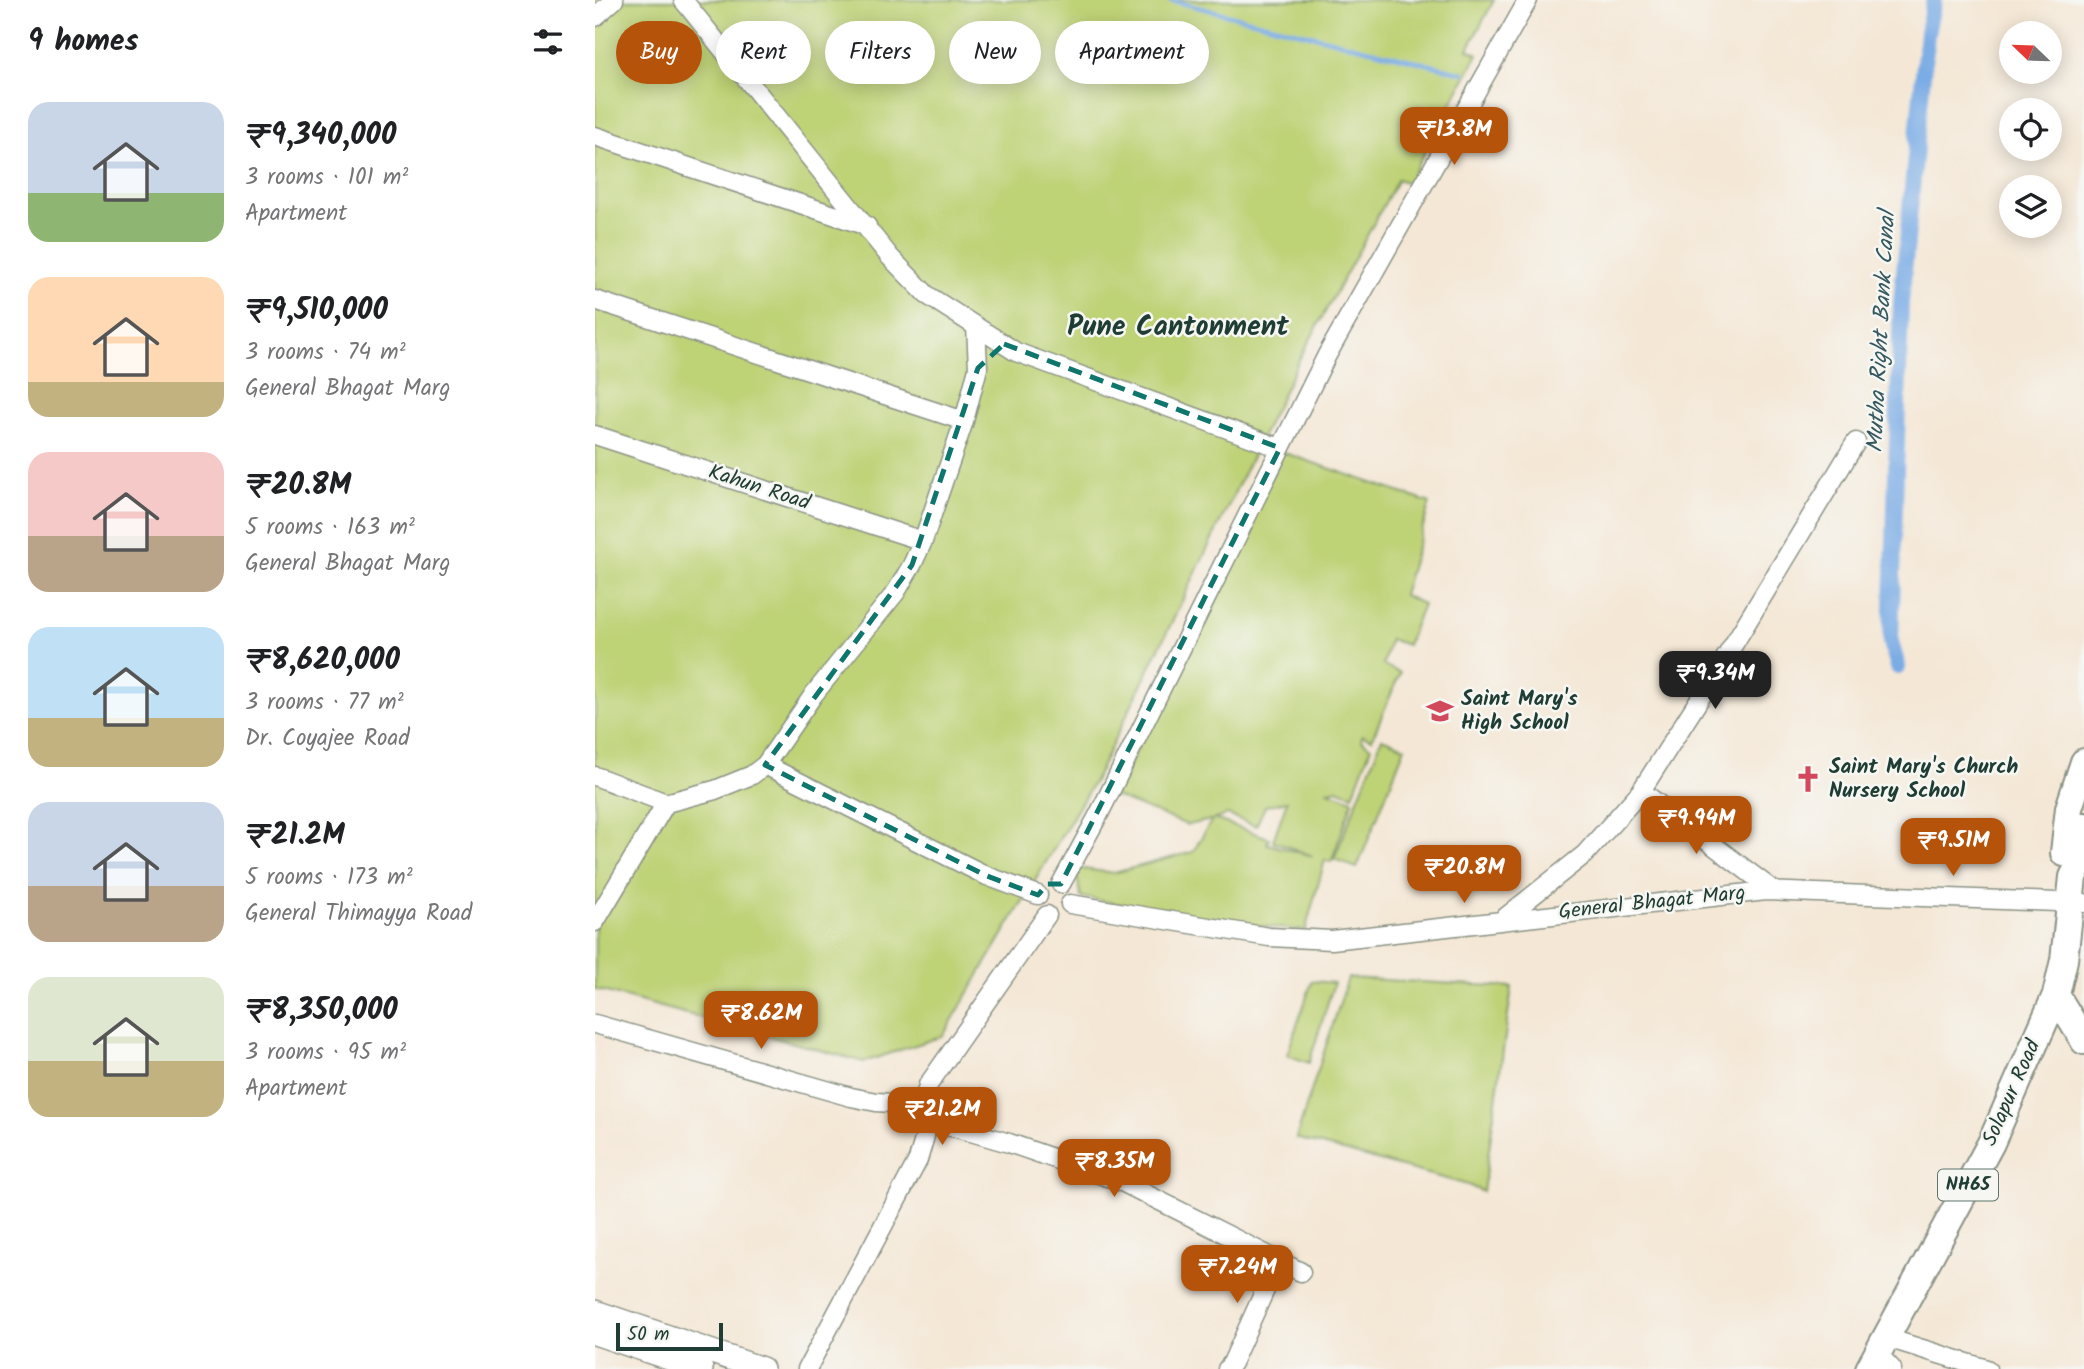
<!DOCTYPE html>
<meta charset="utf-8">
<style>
:root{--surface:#fff;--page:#f2f2f2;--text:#202124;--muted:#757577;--accent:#b45309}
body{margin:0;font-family:Kalam,sans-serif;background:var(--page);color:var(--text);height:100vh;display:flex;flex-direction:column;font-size:26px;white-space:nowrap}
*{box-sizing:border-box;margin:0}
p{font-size:23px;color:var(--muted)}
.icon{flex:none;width:38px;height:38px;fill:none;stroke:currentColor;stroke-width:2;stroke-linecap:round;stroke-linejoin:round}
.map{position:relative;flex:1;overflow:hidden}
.details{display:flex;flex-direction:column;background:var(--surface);width:595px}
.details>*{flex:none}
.guide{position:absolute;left:21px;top:21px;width:665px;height:63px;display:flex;gap:14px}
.needle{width:46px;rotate:293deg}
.tools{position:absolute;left:1404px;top:21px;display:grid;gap:14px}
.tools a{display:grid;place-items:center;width:63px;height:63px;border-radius:50%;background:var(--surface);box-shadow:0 4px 18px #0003;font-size:35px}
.scale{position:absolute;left:21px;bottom:18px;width:107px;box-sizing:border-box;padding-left:7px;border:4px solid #1f3d34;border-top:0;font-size:19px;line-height:24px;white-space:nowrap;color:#1f3d34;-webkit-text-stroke:5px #f6f6f2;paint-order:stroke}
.price{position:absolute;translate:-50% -60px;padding:0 16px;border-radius:14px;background:var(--accent);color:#fff;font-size:23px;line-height:46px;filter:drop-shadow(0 2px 4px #0008)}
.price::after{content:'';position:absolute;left:50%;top:42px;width:21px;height:16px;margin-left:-10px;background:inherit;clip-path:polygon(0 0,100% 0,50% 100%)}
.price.on{background:#222;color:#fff}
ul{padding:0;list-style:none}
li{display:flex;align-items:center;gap:21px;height:175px;padding:0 28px}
li span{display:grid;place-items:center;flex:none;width:196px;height:140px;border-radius:21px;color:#555}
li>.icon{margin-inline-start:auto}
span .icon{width:84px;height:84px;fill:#fffc;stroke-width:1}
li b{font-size:30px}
h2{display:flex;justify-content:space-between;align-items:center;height:84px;padding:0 28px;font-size:30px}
.chip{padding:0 24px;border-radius:32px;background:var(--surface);box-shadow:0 4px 18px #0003;font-size:24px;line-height:63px}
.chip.on{background:var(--accent);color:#fff}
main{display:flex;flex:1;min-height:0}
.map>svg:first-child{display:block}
</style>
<main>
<section class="details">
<h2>9 homes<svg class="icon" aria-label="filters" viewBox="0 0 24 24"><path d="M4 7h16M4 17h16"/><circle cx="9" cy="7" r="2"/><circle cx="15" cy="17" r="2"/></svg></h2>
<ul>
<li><span style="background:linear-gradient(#c9d6e8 65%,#8fb573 0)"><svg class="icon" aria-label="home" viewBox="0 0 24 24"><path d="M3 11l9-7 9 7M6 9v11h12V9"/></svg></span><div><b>₹9,340,000</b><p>3 rooms · 101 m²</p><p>Apartment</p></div></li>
<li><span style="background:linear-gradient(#ffd9b3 75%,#c2b280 0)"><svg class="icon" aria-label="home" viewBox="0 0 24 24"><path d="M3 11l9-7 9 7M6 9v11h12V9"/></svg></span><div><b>₹9,510,000</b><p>3 rooms · 74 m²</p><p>General Bhagat Marg</p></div></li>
<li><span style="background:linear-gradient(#f6c9c9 60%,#b9a48a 0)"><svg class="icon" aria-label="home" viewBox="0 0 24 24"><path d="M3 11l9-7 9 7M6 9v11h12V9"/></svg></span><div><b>₹20.8M</b><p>5 rooms · 163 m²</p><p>General Bhagat Marg</p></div></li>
<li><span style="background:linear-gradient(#bfe0f5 65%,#c2b280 0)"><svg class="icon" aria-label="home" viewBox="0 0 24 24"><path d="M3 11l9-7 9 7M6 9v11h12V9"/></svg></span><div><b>₹8,620,000</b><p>3 rooms · 77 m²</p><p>Dr. Coyajee Road</p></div></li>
<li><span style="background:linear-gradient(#c9d6e8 60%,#b9a48a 0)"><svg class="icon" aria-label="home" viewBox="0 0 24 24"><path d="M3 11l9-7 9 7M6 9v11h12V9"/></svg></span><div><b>₹21.2M</b><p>5 rooms · 173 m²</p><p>General Thimayya Road</p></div></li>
<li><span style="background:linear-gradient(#dfe7d0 60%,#c2b280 0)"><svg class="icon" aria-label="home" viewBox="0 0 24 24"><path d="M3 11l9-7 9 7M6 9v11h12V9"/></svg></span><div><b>₹8,350,000</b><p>3 rooms · 95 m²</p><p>Apartment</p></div></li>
</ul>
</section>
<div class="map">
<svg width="1489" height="1369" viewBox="0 0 1489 1369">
<rect width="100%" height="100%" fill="#f6f6f2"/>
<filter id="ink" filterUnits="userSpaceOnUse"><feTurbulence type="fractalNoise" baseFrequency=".0143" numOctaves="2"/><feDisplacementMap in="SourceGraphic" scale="14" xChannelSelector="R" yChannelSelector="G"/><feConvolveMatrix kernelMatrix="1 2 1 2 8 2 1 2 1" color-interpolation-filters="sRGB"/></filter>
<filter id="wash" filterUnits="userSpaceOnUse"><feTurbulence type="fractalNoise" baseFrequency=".00686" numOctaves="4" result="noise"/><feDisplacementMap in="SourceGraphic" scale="28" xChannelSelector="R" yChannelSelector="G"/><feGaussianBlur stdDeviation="1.57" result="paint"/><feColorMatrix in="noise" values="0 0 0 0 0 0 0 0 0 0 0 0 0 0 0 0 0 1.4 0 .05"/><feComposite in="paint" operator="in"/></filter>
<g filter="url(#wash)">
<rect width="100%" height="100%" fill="#f4e7d5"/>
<path fill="#bed276" stroke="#6e8855" stroke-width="2" fill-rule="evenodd" d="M0 0H899L873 49 883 54 813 183 803 179 705 358 502 776 348 1036 269 1062 0 989Z
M687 452 835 503 808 595 828 604 812 645 795 639 788 665 805 673 777 739 767 735 766 740 776 747 758 795 742 789 733 791 758 800 736 862 730 860 710 931 609 920 486 897 480 868 519 873 598 852 617 820 592 825 519 796ZM692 801 678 841 718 856 672 844 674 838 619 819 633 815 661 826 670 806Z
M787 738 810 747 762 868 739 859Z
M753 978 917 987 888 1192 873 1185 701 1138Z
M717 981 739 983 714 1063 692 1055Z"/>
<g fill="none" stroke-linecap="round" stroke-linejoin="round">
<path stroke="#7aace5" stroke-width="4.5" d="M574 0 868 73"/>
<path stroke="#7aace5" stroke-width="16" d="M1303 667 1296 642 1306 303 1332 33 1339 0"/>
</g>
</g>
<g filter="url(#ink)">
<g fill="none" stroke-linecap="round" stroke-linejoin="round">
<defs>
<path id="minor" d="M88 0 295 257 332 295 421 352 685 448
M0 17 19 0
M0 136 272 226
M0 300 369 421
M0 435 328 541
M170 765 392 876 443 895
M0 776 71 803 120 790 157 775 170 765 219 694 301 592 317 565 328 541 369 421 383 368 381 326
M1046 791 1179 891
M466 884 504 814 732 355 933 0
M475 904 674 937 737 940 1171 891 1489 903
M907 920 990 854 1046 791 1123 670 1261 442
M0 922 71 803
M0 1024 256 1097 281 1102 328 1105
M332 1123 362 1128 414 1143 527 1182 706 1272
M1292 1335 1305 1342 1392 1369
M1283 1354 1297 1369
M212 1369 323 1160 330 1136 332 1123 328 1105 333 1085 452 915
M632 1369 637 1363 683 1261"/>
<path id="major" d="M0 1312 167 1369
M0 1333 106 1369"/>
<path id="highway" d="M1469 853 1474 808 1489 762
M1461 995 1489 1041
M1274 1369 1396 1143 1461 995 1469 960 1478 877 1486 861 1489 826"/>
</defs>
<use href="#minor" stroke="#8a9284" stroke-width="21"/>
<use href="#major" stroke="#8a9284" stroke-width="26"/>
<use href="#highway" stroke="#8a9284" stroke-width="30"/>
<use href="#minor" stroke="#fff" stroke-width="18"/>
<use href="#major" stroke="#fff" stroke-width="23"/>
<use href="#highway" stroke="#fff" stroke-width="26"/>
</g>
</g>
<path fill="none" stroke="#0f766e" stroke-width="5" stroke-dasharray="14 9" stroke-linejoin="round" d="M409 344 685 448 466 884H452L443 895 392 876 170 765 317 565 383 368Z"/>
<defs>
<symbol id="school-bare" viewBox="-9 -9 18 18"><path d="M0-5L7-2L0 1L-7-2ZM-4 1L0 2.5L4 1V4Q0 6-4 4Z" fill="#d1495b" stroke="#f6f6f2" stroke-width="2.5" paint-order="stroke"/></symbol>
<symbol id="church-bare" viewBox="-9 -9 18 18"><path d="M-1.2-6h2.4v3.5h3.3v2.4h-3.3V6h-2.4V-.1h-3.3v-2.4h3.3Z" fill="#d1495b" stroke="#f6f6f2" stroke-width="2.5" paint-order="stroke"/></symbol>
</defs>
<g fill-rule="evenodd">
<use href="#school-bare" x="826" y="692" width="38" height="38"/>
<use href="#church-bare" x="1194" y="760" width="38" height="38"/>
</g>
<g text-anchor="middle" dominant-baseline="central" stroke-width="5" stroke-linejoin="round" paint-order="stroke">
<rect fill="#f6f6f2" stroke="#60746d" stroke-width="2" x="1343" y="1169.5" width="60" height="31" rx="5"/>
<g font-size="19" font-weight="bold" fill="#1f3d34">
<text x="1373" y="1185">NH65</text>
</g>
<g font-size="21" fill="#1f3d34" stroke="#f6f6f2">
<text transform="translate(164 488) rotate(18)">Kahun Road</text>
<text transform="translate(1057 903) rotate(-6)">General Bhagat Marg</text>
<text transform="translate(1417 1093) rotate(-66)">Solapur Road</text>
</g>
<g font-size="21" font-weight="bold" fill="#1f3d34" stroke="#f6f6f2" text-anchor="start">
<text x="866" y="699">Saint Mary's<tspan x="866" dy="24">High School</tspan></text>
<text x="1234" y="767">Saint Mary's Church<tspan x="1234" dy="24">Nursery School</tspan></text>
</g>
<g font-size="23" font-style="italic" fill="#365960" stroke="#f6f6f2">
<text transform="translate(1287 332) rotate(-87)">Mutha Right Bank Canal</text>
</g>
<g font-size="28" font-weight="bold" fill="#1f3d34" stroke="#f6f6f2">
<text x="583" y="327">Pune Cantonment</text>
</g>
</g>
</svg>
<div class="tools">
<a><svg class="needle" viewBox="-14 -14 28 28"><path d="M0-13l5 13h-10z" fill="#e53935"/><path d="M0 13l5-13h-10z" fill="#757577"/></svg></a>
<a><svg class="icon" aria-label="locate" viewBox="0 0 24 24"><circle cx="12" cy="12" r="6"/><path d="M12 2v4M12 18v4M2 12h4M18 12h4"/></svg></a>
<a><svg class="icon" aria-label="layers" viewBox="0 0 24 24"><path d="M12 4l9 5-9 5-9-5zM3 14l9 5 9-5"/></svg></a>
</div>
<div class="scale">50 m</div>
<b class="price" style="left:859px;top:167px">₹13.8M</b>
<b class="price on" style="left:1120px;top:711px">₹9.34M</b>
<b class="price" style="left:1101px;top:856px">₹9.94M</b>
<b class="price" style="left:1358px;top:878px">₹9.51M</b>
<b class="price" style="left:869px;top:905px">₹20.8M</b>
<b class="price" style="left:166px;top:1051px">₹8.62M</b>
<b class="price" style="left:347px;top:1147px">₹21.2M</b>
<b class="price" style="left:519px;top:1199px">₹8.35M</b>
<b class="price" style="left:642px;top:1305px">₹7.24M</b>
<div class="guide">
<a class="chip on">Buy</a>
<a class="chip">Rent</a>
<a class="chip">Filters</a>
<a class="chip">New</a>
<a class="chip">Apartment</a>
</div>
</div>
</main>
